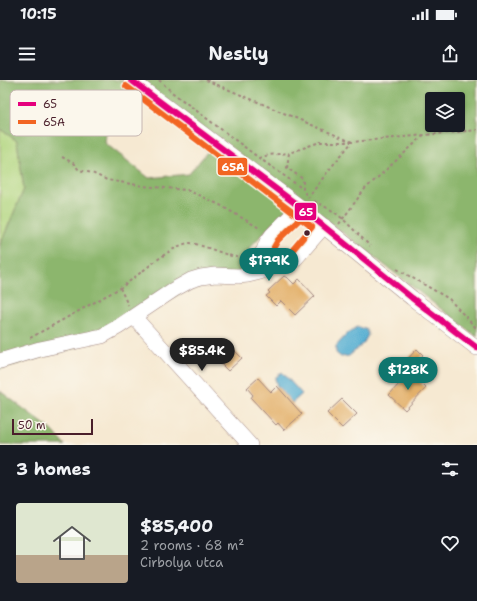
<!DOCTYPE html>
<meta charset="utf-8">
<style>
:root{--surface:#171b24;--page:#242831;--text:#f1f3f6;--muted:#9ea1a6;--accent:#0f766e}
body{margin:0;font-family:"Shantell Sans",sans-serif;background:var(--page);color:var(--text);height:100vh;display:flex;flex-direction:column;font-size:15px;white-space:nowrap}
*{box-sizing:border-box;margin:0}
p{font-size:13px;color:var(--muted)}
.icon{flex:none;width:22px;height:22px;fill:none;stroke:currentColor;stroke-width:2;stroke-linecap:round;stroke-linejoin:round}
.map{position:relative;height:365px;overflow:hidden}
.details{display:flex;flex-direction:column;background:var(--surface);flex:1}
.details>*{flex:none}
.buttons{position:absolute;left:425px;top:12px;display:grid;gap:8px}
.buttons a{display:grid;place-items:center;width:40px;height:40px;border-radius:4px;background:var(--surface);box-shadow:0 1px 3px #0004;font-size:20px}
.scale{position:absolute;left:12px;bottom:10px;width:81px;box-sizing:border-box;padding-left:4px;border:2px solid #4a1f2b;border-top:0;font-size:11px;line-height:14px;white-space:nowrap;color:#4a1f2b;-webkit-text-stroke:3px #fbf7ec;paint-order:stroke}
.price{position:absolute;translate:-50% -34px;padding:0 9px;border-radius:14px;background:var(--accent);color:#fff;font-size:13px;line-height:26px;filter:drop-shadow(0 1px 2px #0008)}
.price::after{content:'';position:absolute;left:50%;top:24px;width:12px;height:9px;margin-left:-6px;background:inherit;clip-path:polygon(0 0,100% 0,50% 100%)}
.price.on{background:#222;color:#fff}
ul{padding:0;list-style:none}
li{display:flex;align-items:center;gap:12px;height:100px;padding:0 16px}
li span{display:grid;place-items:center;flex:none;width:112px;height:80px;border-radius:4px;color:#555}
li>.icon{margin-inline-start:auto}
span .icon{width:48px;height:48px;fill:#fffc;stroke-width:1}
li b{font-size:17px}
h2{display:flex;justify-content:space-between;align-items:center;height:48px;padding:0 16px;font-size:17px}
.status{display:flex;justify-content:space-between;align-items:center;height:28px;padding:0 20px;background:var(--surface);direction:ltr}
.status svg{height:11px;fill:currentColor}
header{display:flex;justify-content:space-between;align-items:center;height:52px;padding:0 16px;background:var(--surface);font-size:18px;font-weight:700}
.map>svg:first-child{display:block}
</style>
<div class="status"><b>10:15</b><svg viewBox="0 0 49 12"><path d="M0 12V9h3v3zM5 12V6h3v6zM10 12V3h3v9zM15 12V0h3v12zM26 1h20v11H26zM47 4h2v5h-2z"/></svg></div>
<header><svg class="icon" aria-label="menu" viewBox="0 0 24 24"><path d="M4 6h16M4 12h16M4 18h16"/></svg>Nestly<svg class="icon" aria-label="share" viewBox="0 0 24 24"><path d="M12 15V3M7 8l5-5 5 5M5 13v7h14v-7"/></svg></header>
<div class="map">
<svg width="477" height="365" viewBox="0 0 477 365">
<rect width="100%" height="100%" fill="#fbf7ec"/>
<filter id="ink" filterUnits="userSpaceOnUse"><feTurbulence type="fractalNoise" baseFrequency=".025" numOctaves="2"/><feDisplacementMap in="SourceGraphic" scale="8" xChannelSelector="R" yChannelSelector="G"/><feConvolveMatrix kernelMatrix="1 2 1 2 8 2 1 2 1" color-interpolation-filters="sRGB"/></filter>
<filter id="wash" filterUnits="userSpaceOnUse"><feTurbulence type="fractalNoise" baseFrequency=".012" numOctaves="4" result="noise"/><feDisplacementMap in="SourceGraphic" scale="16" xChannelSelector="R" yChannelSelector="G"/><feGaussianBlur stdDeviation="0.9" result="paint"/><feColorMatrix in="noise" values="0 0 0 0 0 0 0 0 0 0 0 0 0 0 0 0 0 1.4 0 .05"/><feComposite in="paint" operator="in"/></filter>
<g filter="url(#wash)">
<rect width="100%" height="100%" fill="#f6e9d2"/>
<path fill="#b0d57e" stroke="#7d7a54" d="M0 49 17 61 24 109 0 165Z"/>
<path fill="#8cb66d" stroke="#6b6a4c" fill-rule="evenodd" d="M0 0H477V257L297 117 289 127 249 168V198L215 202 181 213 75 268 0 289V165L24 109 17 61 0 49ZM128 7 208 71 189 94 149 98 105 63 108 32ZM432 19H458V45H432Z
M0 311 52 350 65 365H0Z"/>
<path fill="#55aed2" stroke="#50667e" d="M357 247 366 249 368 255 363 264 349 276 341 277 336 273V266L348 253Z
M282 292 302 314 292 323 277 306 275 298Z"/>
<g id="blocks">
<path fill="#e3b06a" d="M284 196 287 198V197L294 204 299 199 315 216 295 235 281 221 276 226 266 216 270 213 268 211Z
M229 265 242 278 228 291 217 280 221 275 220 273Z
M417 269 423 275 407 291 401 286Z
M410 292 426 308 405 330 389 315Z
M258 298 271 312 277 306 302 334 284 350 278 343 276 345 251 318 253 315 247 308Z
M342 319 357 334 342 348 327 333Z"/>
</g>
</g>
<g filter="url(#ink)">
<use href="#blocks" fill-opacity="0" stroke="#a0847e" stroke-width="1"/>
<g fill="none" stroke-linecap="round" stroke-linejoin="round">
<defs>
<path id="minor" d="M131 0 300 127 412 218 477 268
M248 195 264 170 267 162 272 155 300 127
M134 237 250 365
M0 281 40 269 102 256 118 247 173 210 191 200 201 197 215 195 238 196 248 195 260 192 279 182H288L296 178 324 146"/>
</defs>
<use href="#minor" stroke="#a0847e" stroke-width="16"/>
<path stroke="#a0847e" stroke-width="2" stroke-dasharray="3 3" stroke-linecap="butt" d="M159 0 173 13 259 78 303 109
M206 0 352 62 329 90 308 118
M62 77 73 83 79 90 92 93 107 100 143 106 187 110 220 125 261 149
M259 78 269 75 289 73
M306 115 303 109V99L287 88 289 73 320 62H352L477 50
M314 121 333 131 343 139 370 166
M339 144 364 110 423 56
M397 189 449 219 477 249
M120 208 128 225
M30 258 120 208C136 198 173 163 190 163 194 163 199 165 202 166 216 170 229 177 244 178"/>
<use href="#minor" stroke="#fff" stroke-width="15"/>
<defs>
<path id="bus-1" d="M131 0 300 127 412 218 477 268"/>
<path id="bus-2" d="M126 6 312 147 290 173
M274 167 278 160 306 133"/>
</defs>
<use href="#bus-1" stroke="#fbf7ec" stroke-width="9"/>
<use href="#bus-2" stroke="#fbf7ec" stroke-width="9"/>
<use href="#bus-1" stroke="#e5007d" stroke-width="6"/>
<use href="#bus-2" stroke="#f26522" stroke-width="6"/>
</g>
</g>
<circle fill="#4a1f2b" stroke="#fbf7ec" stroke-width="1.5" cx="307" cy="153" r="3.5"/>
<rect x="10" y="10" width="132" height="46" rx="6" fill="#fbf7ec" stroke="#c6b6b2" stroke-width="1"/>
<rect x="18" y="22" width="18" height="4" fill="#e5007d"/>
<rect x="18" y="40" width="18" height="4" fill="#f26522"/>
<g font-size="11" fill="#4a1f2b">
<text x="43" y="28">65</text>
<text x="43" y="46">65A</text>
</g>
<g stroke="#fbf7ec" stroke-width="1.5">
<rect x="217" y="77" width="31" height="19" rx="4" fill="#f26522"/>
<rect x="294" y="122" width="23" height="19" rx="4" fill="#e5007d"/>
</g>
<g font-size="11" text-anchor="middle" font-weight="bold" fill="#fff">
<text x="233" y="91">65A</text>
<text x="306" y="136">65</text>
</g>
</svg>
<div class="buttons">
<a><svg class="icon" aria-label="layers" viewBox="0 0 24 24"><path d="M12 4l9 5-9 5-9-5zM3 14l9 5 9-5"/></svg></a>
</div>
<div class="scale">50 m</div>
<b class="price" style="left:269px;top:202px">$179K</b>
<b class="price on" style="left:202px;top:292px">$85.4K</b>
<b class="price" style="left:408px;top:311px">$128K</b>
</div>
<section class="details">
<h2>3 homes<svg class="icon" aria-label="filters" viewBox="0 0 24 24"><path d="M4 7h16M4 17h16"/><circle cx="9" cy="7" r="2"/><circle cx="15" cy="17" r="2"/></svg></h2>
<ul>
<li><span style="background:linear-gradient(#dfe7d0 65%,#b9a48a 0)"><svg class="icon" aria-label="home" viewBox="0 0 24 24"><path d="M3 11l9-7 9 7M6 9v11h12V9"/></svg></span><div><b>$85,400</b><p>2 rooms · 68 m²</p><p>Cirbolya utca</p></div><svg class="icon" aria-label="heart" viewBox="0 0 24 24"><path d="M12 20l-8-8c-3-5 5-10 8-4 3-6 11-1 8 4z"/></svg></li>
</ul>
</section>
